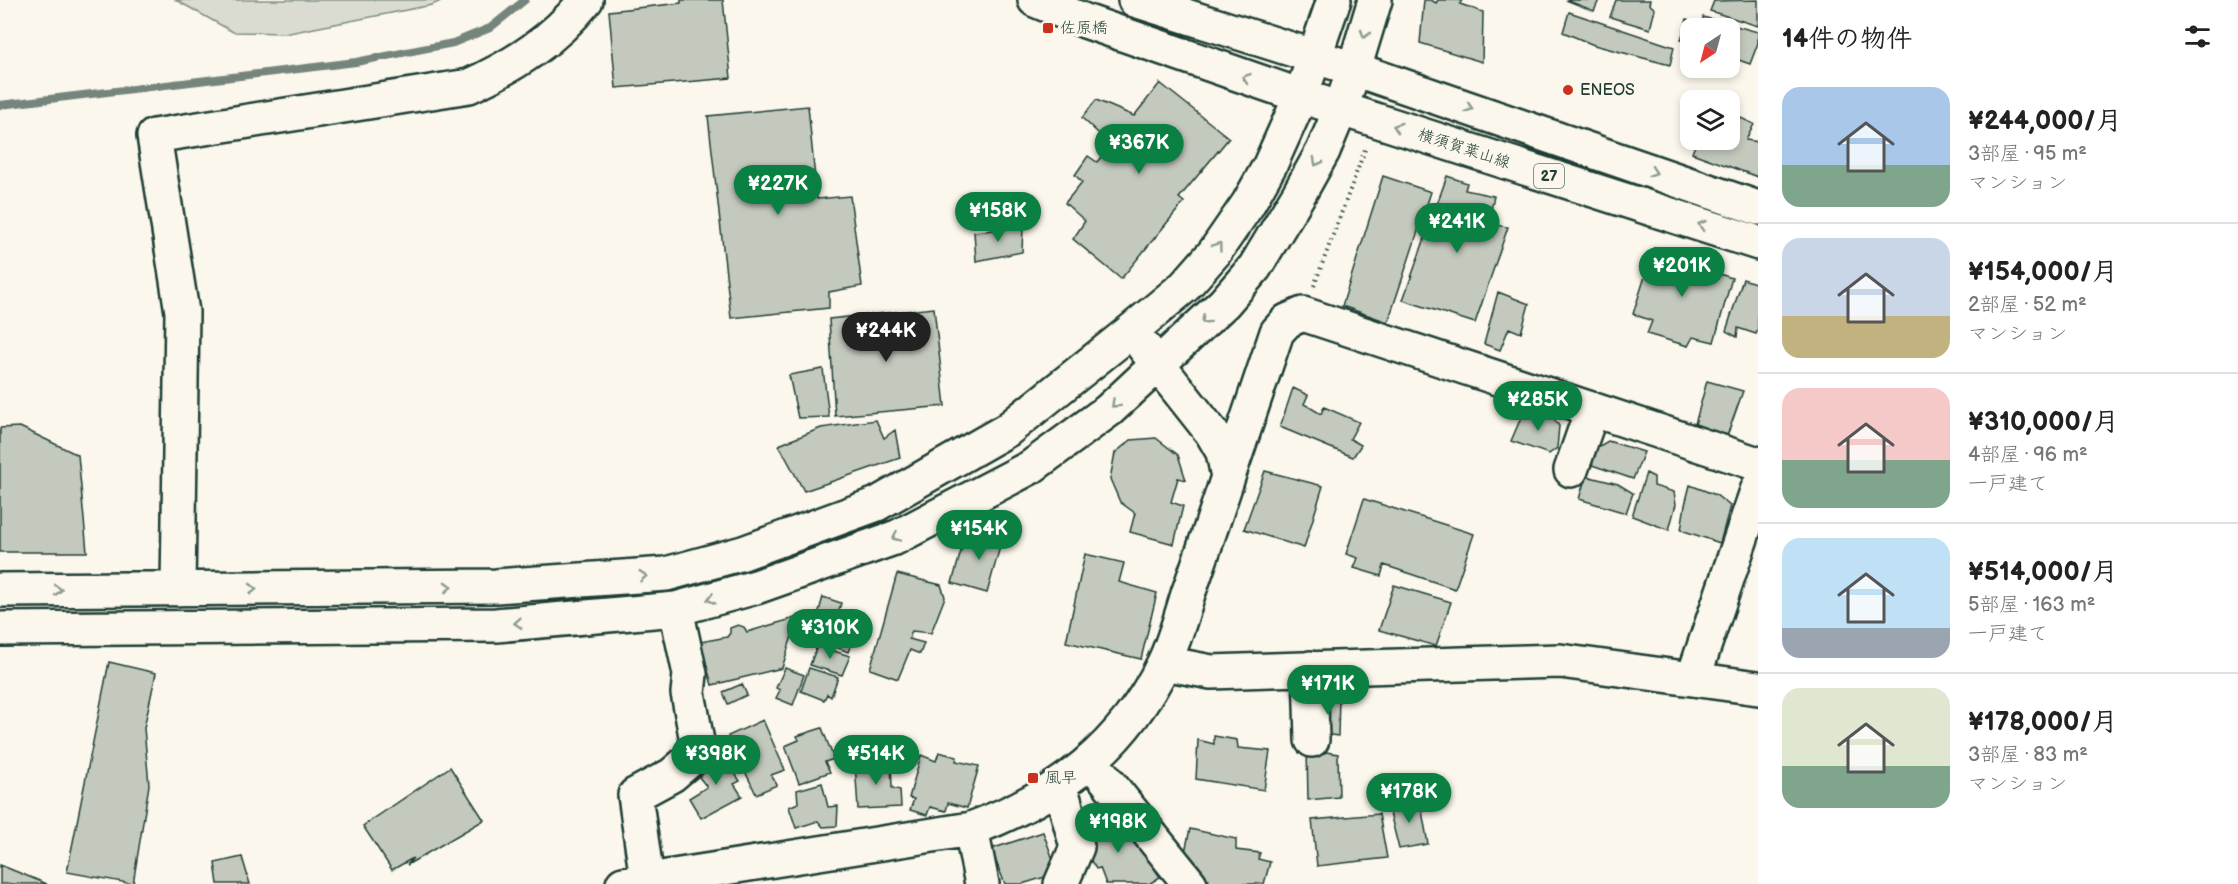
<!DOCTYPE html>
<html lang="ja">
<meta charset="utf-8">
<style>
:root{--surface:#fff;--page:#f2f2f2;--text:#222;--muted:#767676;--line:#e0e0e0;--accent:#0b8043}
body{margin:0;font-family:"Balsamiq Sans","Klee One",sans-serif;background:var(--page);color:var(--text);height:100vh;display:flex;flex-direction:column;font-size:22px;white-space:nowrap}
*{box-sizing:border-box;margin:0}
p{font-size:20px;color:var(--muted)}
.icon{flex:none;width:33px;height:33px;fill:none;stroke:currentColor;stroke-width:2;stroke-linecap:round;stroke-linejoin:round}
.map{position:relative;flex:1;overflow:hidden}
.panel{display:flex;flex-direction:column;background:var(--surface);width:480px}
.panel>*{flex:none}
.needle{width:39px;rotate:216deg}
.tools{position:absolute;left:1680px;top:18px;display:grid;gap:12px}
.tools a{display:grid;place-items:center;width:60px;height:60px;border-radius:12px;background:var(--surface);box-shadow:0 3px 9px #0003;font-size:30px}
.price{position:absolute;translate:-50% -51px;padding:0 14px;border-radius:21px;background:var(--accent);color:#fff;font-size:20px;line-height:39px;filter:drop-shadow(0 2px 3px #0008)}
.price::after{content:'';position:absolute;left:50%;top:36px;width:18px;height:14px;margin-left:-9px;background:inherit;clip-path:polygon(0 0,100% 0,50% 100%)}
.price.active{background:#222;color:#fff}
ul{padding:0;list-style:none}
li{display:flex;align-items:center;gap:18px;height:150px;padding:0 24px}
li+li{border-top:2px solid var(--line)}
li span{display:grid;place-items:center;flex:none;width:168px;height:120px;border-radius:18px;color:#555}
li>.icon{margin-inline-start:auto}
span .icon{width:72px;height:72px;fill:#fffc;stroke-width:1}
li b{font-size:26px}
h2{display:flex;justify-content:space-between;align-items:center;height:72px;padding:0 24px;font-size:26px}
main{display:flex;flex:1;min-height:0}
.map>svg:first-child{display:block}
</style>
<main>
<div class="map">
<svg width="1758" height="884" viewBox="0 0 1758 884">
<rect width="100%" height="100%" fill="#fbf7ec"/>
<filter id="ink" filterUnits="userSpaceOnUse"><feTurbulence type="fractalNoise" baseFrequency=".0167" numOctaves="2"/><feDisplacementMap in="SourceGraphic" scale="12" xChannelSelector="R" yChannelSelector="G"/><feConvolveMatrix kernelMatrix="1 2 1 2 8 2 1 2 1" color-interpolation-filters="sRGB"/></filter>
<g filter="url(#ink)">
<path fill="#dbdcd1" stroke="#7d8c82" stroke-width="1.5" d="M176 0H443L432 5 289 33 233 32Z"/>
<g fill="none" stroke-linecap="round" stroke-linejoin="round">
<path stroke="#74847b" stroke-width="8" d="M0 105 356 62 453 43 490 28 525 0"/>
</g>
<path fill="#c4c9be" stroke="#1f3d34" stroke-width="1.5" d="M681 0H723L731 78 616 88 609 11 681 3Z
M1424 0H1431L1436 3 1438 0H1462L1460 4 1483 12 1482 62 1420 43Z
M1566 0H1599L1594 11Z
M1616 0H1650L1649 4 1655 9 1650 29 1610 17Z
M1758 0V26L1710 11 1714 1Z
M1569 12 1674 47 1670 65 1594 45 1563 32Z
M1703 17 1758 32V43L1750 64 1730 57V28H1690V43L1681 40 1687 19 1702 27Z
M1160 83 1229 138 1179 198 1184 202 1121 279 1073 239 1085 221 1065 203 1082 182 1075 175 1088 156 1097 162 1111 145 1082 118 1096 100 1134 116Z
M808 106 817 199 850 196 862 286 829 292V308L731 318 708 116Z
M1730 113 1754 124 1746 140 1758 142V177L1692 153 1697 140H1730Z
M1383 176 1431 192 1388 322 1342 306Z
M1447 176 1467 183 1465 190 1494 196 1488 224 1508 227 1475 323 1403 300Z
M1023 227 1022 252 976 261 974 232Z
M1654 248 1682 259 1684 253 1713 262 1710 271 1732 278 1714 342 1693 337 1688 346 1647 334 1652 321 1633 314Z
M1743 279 1758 284V329L1756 334 1738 328 1737 337 1726 331Z
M1498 292 1529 304 1521 333 1509 328 1500 350 1484 344Z
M934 308 945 406 835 416 829 319Z
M823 369 829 417 798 418 789 375Z
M1707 381 1743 391 1727 436 1695 424Z
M1293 388 1308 395 1304 404 1321 414 1324 407 1359 422 1350 439 1361 445 1353 457 1280 427Z
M1549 412 1559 426 1557 448 1549 454 1511 441 1523 413Z
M876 420 884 438 895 430 900 458 804 491 779 445 821 428Z
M20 427 78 455 87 552H0V428Z
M1156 438 1178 455 1186 480 1178 478 1171 502 1183 506 1174 544 1130 532 1135 513 1120 502 1110 479 1115 453 1131 440Z
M1608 441 1644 452 1633 479 1592 465 1596 448Z
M1265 471 1323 486 1304 548 1244 529Z
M1646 473 1654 477V486L1674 492 1676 504 1669 530 1632 516Z
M1586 476 1618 484 1633 493 1626 513 1579 499Z
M1690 485 1716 495 1730 506 1720 543 1681 530 1685 505Z
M1364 499 1474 534 1455 589 1384 565 1381 576 1354 568 1358 558 1346 554Z
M1001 524 1000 547 987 593 952 583 963 544Z
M1085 554 1124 563 1119 582 1157 593 1141 659 1066 642Z
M897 574 941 585 945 597 931 633 912 631 909 639 924 643 920 654 910 650 898 679 870 669Z
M1394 585 1451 602 1436 646 1379 630Z
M823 597 841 603 835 623 838 624 831 644 811 639Z
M846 611 862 618 848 652 834 646Z
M798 617 782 668 712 685 700 642 727 637 730 633V628L738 625 744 627 747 632Z
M817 646 850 656 842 675 810 665Z
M109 662 156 673 144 728 149 785 133 884 67 872Z
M785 668 804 675 793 705 776 698 780 690 776 688Z
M809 668 838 677 831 697 827 694 824 700 801 691Z
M742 684 747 695 728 704 723 692Z
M1339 696 1338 736 1318 733V698Z
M763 720 785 770 771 775 777 785 756 794 728 736Z
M822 728 834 759 825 762 830 772 799 783 785 746 799 740 797 736Z
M1214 736 1237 740 1238 748 1270 751 1264 790 1196 779 1198 740 1214 744Z
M1307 749 1338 754 1339 797 1308 800Z
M719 750 740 781 734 784 742 796 701 818 689 798 707 787 699 777 704 773 699 766Z
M939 752 957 757 956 761 979 766 967 808 948 803 946 811 930 807 927 815 910 810 914 799 909 798 921 755 936 761Z
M891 761 892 788 900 790 901 807 858 809 855 763Z
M450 767 484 820 407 865 413 858 392 870 363 826Z
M822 783 828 807 838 806 837 826 823 827 818 821 796 828 789 807 798 803 797 790Z
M1420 800 1428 844 1399 849 1388 805Z
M1117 812 1160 877 1149 884H1106L1100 868 1096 869 1088 856 1093 853 1079 836Z
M1379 814 1387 858 1317 866 1312 820Z
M1190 829 1236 839V850L1260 853 1258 859 1270 862 1264 884H1207L1209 879H1194L1196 864 1183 861Z
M1043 832 1058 873 1022 884H1005L991 849Z
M242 857 250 884H218L215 863Z
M0 865 47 884H0Z"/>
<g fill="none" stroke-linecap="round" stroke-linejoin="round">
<defs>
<path id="minor" d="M1571 470 1592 410
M1228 477 1277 332 1287 321 1303 314 1758 464
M178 589 182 312 154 136 469 86C515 65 554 40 586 0
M0 590 496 586 666 574 743 553 877 504 1007 430 1131 331 1185 286 1214 253 1248 204 1270 165 1301 96 1085 21 1035 0
M0 629 496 625 676 609 756 587 897 537 1031 467 1109 410 1224 303 1255 267 1299 194 1323 151 1341 108 1354 69 1135 0
M1164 663 1211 672 1560 661 1758 688
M1310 668 1312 740
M1693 679 1758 488
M1091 761 1190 884
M1060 785 1077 847 1061 884
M971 829 982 884
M647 880 635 795 672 775 699 752 688 693 690 674 676 609
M623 884 971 829C1057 797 1123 748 1164 663 1174 642 1181 617 1188 594 1202 555 1215 516 1228 477L1223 452 1212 433 1144 347"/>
<path id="major" d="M1334 0 1301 96 1758 243
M1375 0 1354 69 1758 208"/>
</defs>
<use href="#minor" stroke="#1f3d34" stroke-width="38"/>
<use href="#major" stroke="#1f3d34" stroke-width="38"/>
<path stroke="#1f3d34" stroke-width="4" stroke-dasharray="1.5 4.5" stroke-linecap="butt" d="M1314 286 1366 147"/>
<use href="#minor" stroke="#fbf7ec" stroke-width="33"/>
<use href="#major" stroke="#fbf7ec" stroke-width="33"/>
</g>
<defs><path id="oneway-chevron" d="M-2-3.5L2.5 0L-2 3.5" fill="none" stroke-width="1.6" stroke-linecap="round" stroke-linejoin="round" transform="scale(1.5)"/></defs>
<g stroke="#8d9a90">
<use href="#oneway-chevron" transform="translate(1365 34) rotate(107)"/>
<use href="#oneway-chevron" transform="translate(1246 78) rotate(-161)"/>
<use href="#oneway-chevron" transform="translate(1469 108) rotate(19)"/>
<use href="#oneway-chevron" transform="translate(1397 127) rotate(-162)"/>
<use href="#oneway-chevron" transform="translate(1317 162) rotate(118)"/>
<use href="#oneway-chevron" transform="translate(1653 172) rotate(19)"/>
<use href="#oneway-chevron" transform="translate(1702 225) rotate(-162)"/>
<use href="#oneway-chevron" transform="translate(1218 246) rotate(-54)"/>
<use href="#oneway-chevron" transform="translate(1205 320) rotate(138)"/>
<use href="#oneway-chevron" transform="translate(1115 404) rotate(137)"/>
<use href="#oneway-chevron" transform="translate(896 537) rotate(157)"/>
<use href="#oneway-chevron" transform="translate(643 576) rotate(-4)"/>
<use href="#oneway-chevron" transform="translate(448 587) rotate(-1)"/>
<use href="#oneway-chevron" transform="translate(253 589) rotate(-1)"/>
<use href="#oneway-chevron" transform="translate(58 590)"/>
<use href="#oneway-chevron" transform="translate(711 599) rotate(165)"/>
<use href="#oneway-chevron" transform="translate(518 623) rotate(175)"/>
</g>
</g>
<g fill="#c8321e" stroke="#fbf7ec" stroke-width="2">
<rect x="1042" y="22" width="12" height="12" rx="3"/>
<circle cx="1568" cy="90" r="6"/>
<rect x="1027" y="772" width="12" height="12" rx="3"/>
</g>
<g text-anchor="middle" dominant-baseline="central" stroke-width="6" stroke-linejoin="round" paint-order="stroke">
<rect fill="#fbf7ec" stroke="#61756b" stroke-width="1.5" x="1534" y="164" width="30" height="24" rx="4.5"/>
<g font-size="15" font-weight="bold" fill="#1f3d34">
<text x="1549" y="176">27</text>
</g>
<g font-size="16" fill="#1f3d34" stroke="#fbf7ec" text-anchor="start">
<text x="1060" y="28">佐原橋</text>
<text x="1580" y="90">ENEOS</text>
<text x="1045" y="778">風早</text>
</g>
<g font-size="16" fill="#1f3d34" stroke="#fbf7ec">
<text transform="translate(1464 149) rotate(18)">横須賀葉山線</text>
</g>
</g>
</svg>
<div class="tools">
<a><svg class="needle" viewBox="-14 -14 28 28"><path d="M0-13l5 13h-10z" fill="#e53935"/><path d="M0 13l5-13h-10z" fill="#767676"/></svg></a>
<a><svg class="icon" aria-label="layers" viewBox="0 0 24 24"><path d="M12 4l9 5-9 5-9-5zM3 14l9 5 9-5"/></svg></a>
</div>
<b class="price" style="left:1139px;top:175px">¥367K</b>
<b class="price" style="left:778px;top:216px">¥227K</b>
<b class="price" style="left:998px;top:243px">¥158K</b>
<b class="price" style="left:1457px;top:254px">¥241K</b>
<b class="price" style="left:1682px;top:298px">¥201K</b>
<b class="price active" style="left:886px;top:363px">¥244K</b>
<b class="price" style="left:1538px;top:432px">¥285K</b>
<b class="price" style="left:979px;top:561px">¥154K</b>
<b class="price" style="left:830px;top:660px">¥310K</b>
<b class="price" style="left:1328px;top:716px">¥171K</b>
<b class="price" style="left:716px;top:786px">¥398K</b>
<b class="price" style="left:876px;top:786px">¥514K</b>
<b class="price" style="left:1409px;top:824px">¥178K</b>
<b class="price" style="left:1118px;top:854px">¥198K</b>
</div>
<section class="panel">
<h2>14件の物件<svg class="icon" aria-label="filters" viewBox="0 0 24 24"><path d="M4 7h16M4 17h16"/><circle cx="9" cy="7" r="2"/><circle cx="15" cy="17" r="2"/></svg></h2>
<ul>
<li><span style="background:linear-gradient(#a9c7e8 65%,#7fa58c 0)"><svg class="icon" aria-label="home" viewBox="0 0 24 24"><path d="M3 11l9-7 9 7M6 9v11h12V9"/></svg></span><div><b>¥244,000/月</b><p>3部屋 · 95 m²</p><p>マンション</p></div></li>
<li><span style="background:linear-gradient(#c9d6e8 65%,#c2b280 0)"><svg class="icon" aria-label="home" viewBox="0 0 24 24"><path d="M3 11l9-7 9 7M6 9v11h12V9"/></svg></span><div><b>¥154,000/月</b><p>2部屋 · 52 m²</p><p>マンション</p></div></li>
<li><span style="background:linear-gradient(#f6c9c9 60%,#7fa58c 0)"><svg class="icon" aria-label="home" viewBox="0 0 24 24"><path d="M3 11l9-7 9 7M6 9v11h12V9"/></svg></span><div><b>¥310,000/月</b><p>4部屋 · 96 m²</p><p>一戸建て</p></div></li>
<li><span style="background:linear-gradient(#bfe0f5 75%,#9aa5b1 0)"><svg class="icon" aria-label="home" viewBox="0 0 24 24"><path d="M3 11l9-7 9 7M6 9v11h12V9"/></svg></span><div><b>¥514,000/月</b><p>5部屋 · 163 m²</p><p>一戸建て</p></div></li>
<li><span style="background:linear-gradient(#dfe7d0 65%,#7fa58c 0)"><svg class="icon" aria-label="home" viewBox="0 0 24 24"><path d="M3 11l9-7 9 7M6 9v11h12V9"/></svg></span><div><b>¥178,000/月</b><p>3部屋 · 83 m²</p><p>マンション</p></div></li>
</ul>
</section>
</main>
